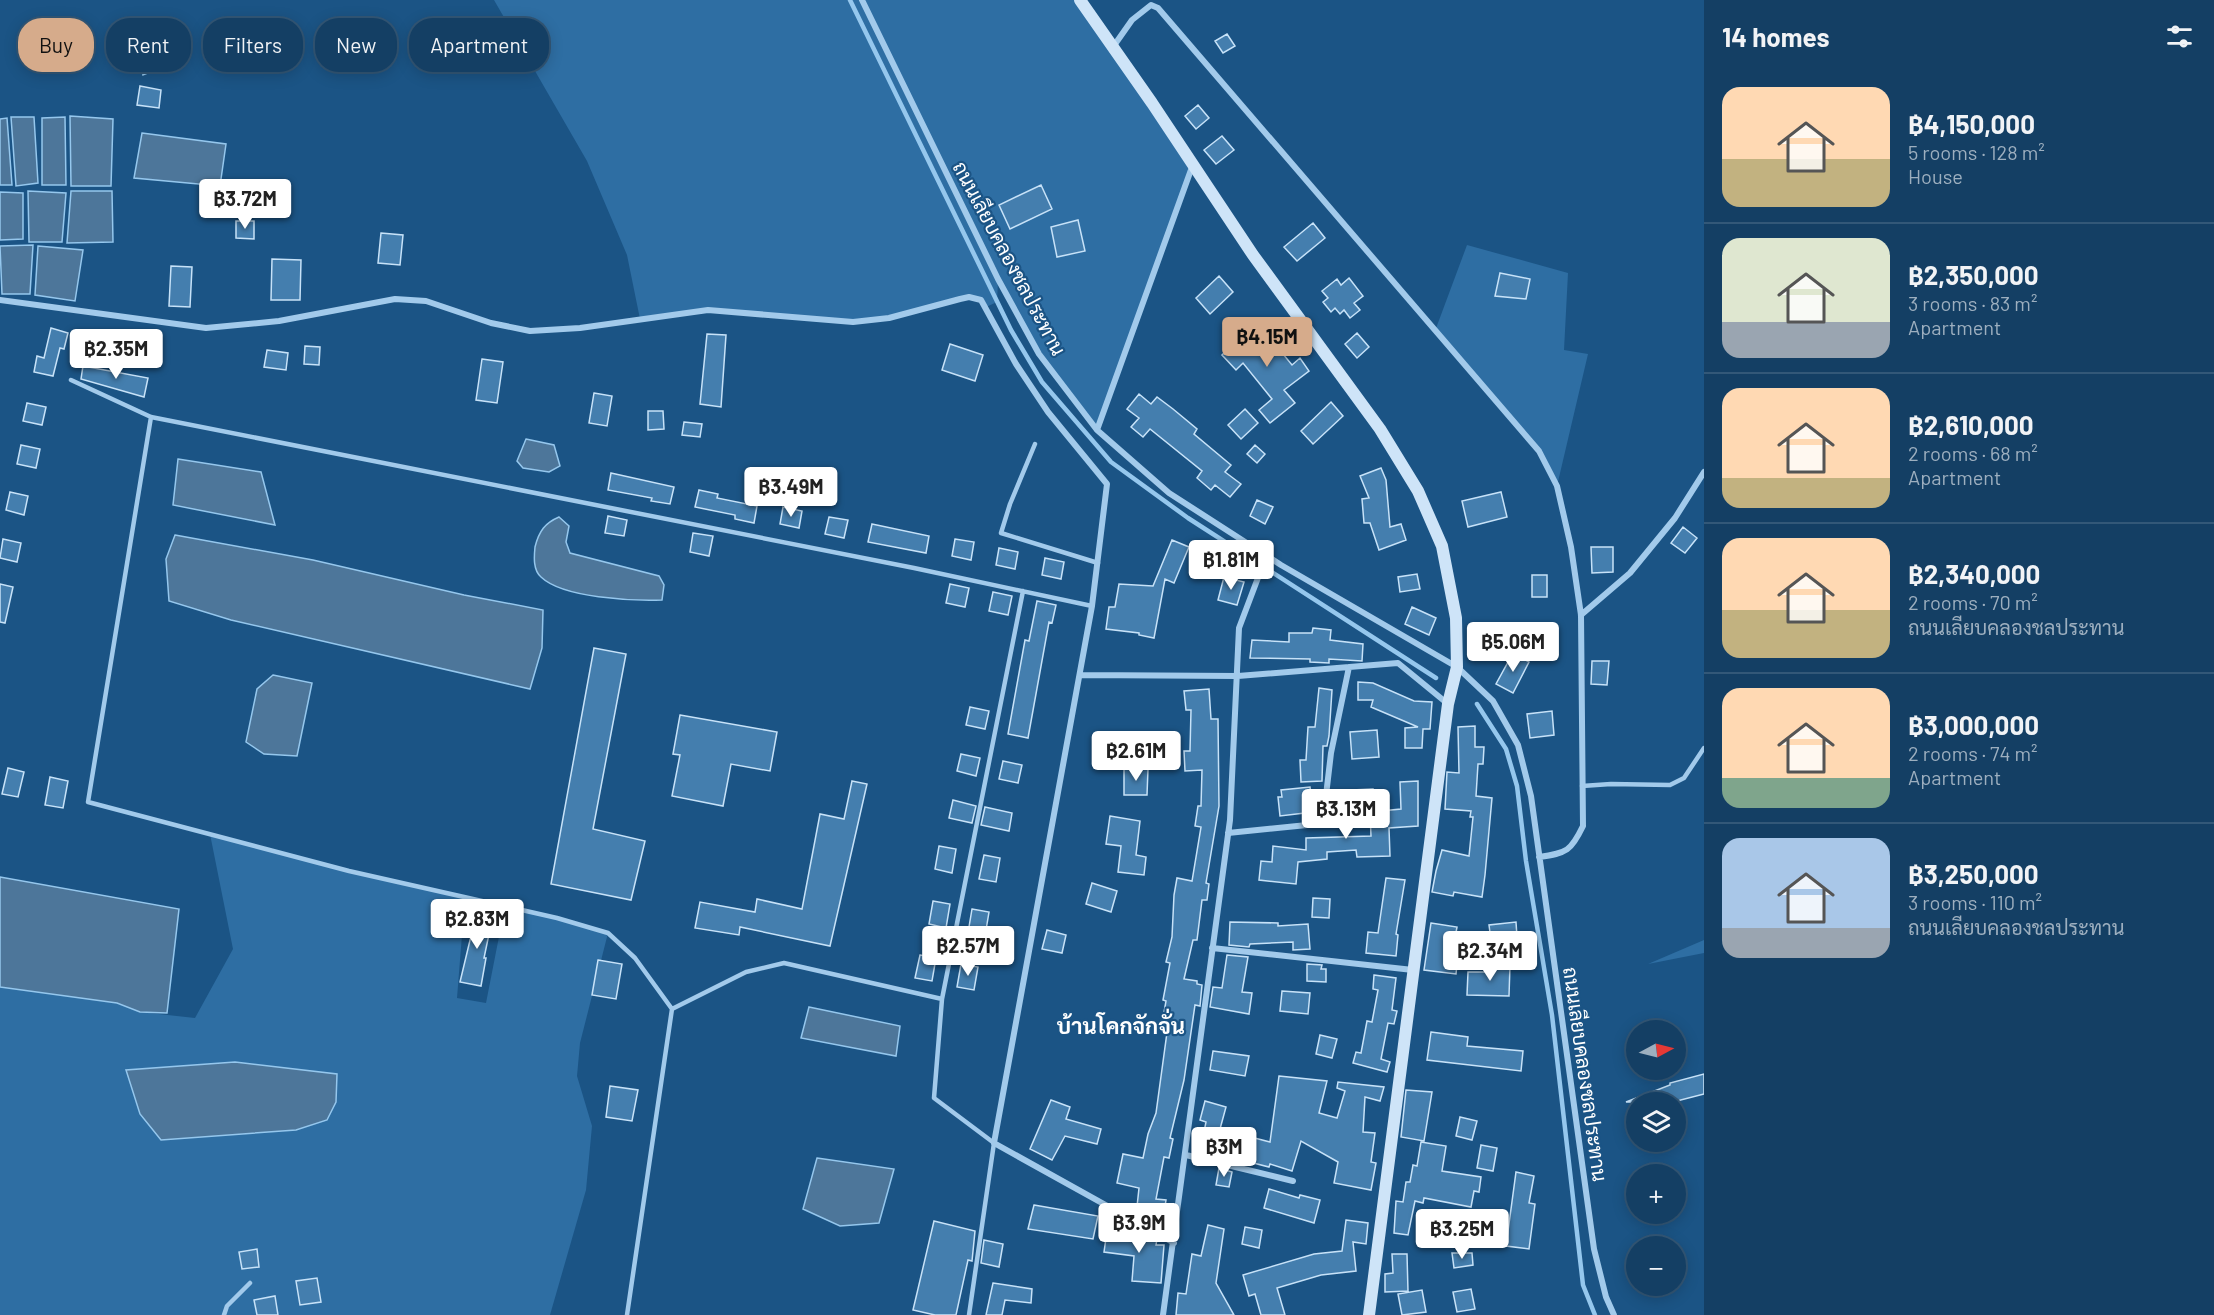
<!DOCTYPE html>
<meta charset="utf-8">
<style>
:root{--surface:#143f64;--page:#1d466a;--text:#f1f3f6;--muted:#9dafbf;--line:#335878;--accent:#d6ab8b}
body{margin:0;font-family:Barlow,Sarabun,sans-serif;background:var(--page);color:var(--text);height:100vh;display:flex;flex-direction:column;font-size:22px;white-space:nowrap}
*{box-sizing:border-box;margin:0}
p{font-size:20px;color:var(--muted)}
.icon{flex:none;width:33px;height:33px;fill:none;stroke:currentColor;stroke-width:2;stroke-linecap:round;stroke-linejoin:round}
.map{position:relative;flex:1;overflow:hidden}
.drawer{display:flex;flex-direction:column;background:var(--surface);width:510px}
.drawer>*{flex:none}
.hud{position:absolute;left:18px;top:18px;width:570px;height:54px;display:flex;gap:12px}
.needle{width:39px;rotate:83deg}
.buttons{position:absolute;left:1626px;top:1020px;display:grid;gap:12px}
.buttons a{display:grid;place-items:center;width:60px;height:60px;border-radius:50%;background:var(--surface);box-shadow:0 3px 15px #0003,0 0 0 2px var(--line);font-size:30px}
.price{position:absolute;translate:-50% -51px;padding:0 14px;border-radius:6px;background:#fff;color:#222;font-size:20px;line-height:39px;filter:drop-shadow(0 2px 3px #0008)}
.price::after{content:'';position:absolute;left:50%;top:36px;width:18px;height:14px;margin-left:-9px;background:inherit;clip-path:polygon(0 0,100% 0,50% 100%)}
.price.active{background:var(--accent);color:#111}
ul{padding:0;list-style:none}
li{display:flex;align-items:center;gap:18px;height:150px;padding:0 18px}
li+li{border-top:2px solid var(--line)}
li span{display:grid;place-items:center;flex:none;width:168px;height:120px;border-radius:18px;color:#555}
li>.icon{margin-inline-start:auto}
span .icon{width:72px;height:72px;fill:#fffc;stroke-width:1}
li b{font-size:26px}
h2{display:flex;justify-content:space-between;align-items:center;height:72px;padding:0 18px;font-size:26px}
.pill{padding:0 21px;border-radius:24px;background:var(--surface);box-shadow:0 3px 15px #0003,0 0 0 2px var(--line);font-size:21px;line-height:54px}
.pill.active{background:var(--accent);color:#111}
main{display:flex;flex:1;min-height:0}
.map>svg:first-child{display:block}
</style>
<main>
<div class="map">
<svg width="1704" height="1315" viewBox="0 0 1704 1315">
<rect width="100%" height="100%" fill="#1b5485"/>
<path fill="#2e6ea3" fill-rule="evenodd" d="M494 0H1080L1192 167 1097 430 1059 382 998 281 997 302 986 307 975 298 870 321 708 310 640 319 627 255 587 161Z
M1467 245 1568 273 1564 350 1588 354 1557 486 1539 451 1435 331Z
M210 834 349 871 465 897 457 998 486 1003 505 906 608 933 580 1043 577 1076 592 1126 586 1190 550 1315H0V987L117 1003 140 1012 195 1018 233 949ZM257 1249 259 1267 242 1269 239 1252Z
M1704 940V953L1648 964Z"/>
<path fill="#4d769a" stroke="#95c7ed" stroke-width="1.5" d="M141 24 158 28 155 70 143 75 140 50Z
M70 116 113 119 111 186H71Z
M11 117H34L38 183 16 186Z
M65 117 66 185H42V118Z
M7 118 12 185H0V119Z
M142 133 226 144 220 186 134 178Z
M28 191 66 193 62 242H29Z
M71 191H112L113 242 67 243Z
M0 192 23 193V239L0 240Z
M33 245 30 294H2L0 246Z
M38 246 83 250 75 301 35 295Z
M526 439 554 445 560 466 549 472 523 468 517 461Z
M178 459 261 472 275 525 173 505Z
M559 517 569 526 566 542 570 553 659 576 664 585 662 600C632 601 563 598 541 577 533 570 534 557 535 547 539 531 545 523 559 517Z
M175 535 313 560 464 595 543 610 542 648 530 689 231 620 169 601 166 559Z
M273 675 312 683 297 756 264 754 246 742 257 689Z
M0 877 179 909 167 1013 140 1012 117 1003 0 987Z
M809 1007 900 1026 896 1056 801 1038Z
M235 1062 337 1074 336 1102 327 1120 296 1130 161 1140 140 1114 126 1070Z
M817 1158 894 1169 879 1223 840 1226 803 1209Z"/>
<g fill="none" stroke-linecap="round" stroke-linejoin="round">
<path stroke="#95c7ed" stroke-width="4.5" d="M850 0 1011 330 1042 382 1111 462 1188 518 1436 678
M1477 704 1506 749 1517 786 1526 861 1552 1015 1583 1285 1595 1315"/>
</g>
<path fill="#447eae" stroke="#c7e2f8" stroke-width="1.5" d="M1227 34 1235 46 1223 53 1215 41Z
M140 86 161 90 159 108 137 105Z
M1198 105 1209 118 1196 129 1185 116Z
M1222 136 1234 150 1216 164 1204 150Z
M1041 185 1052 209 1010 229 999 205Z
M1078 220 1085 251 1057 257 1051 227Z
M236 221H254V239L236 238Z
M1313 223 1325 238 1297 261 1284 247Z
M381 233 403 235 400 265 378 263Z
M272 259 301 260 300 300H271Z
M171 266 192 267 190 307 169 306Z
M1500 273 1530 279 1526 299 1495 296Z
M1219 276 1233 292 1210 314 1196 298Z
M1349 278 1363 296 1354 303 1360 310 1350 318 1344 310 1340 314 1335 308 1331 312 1323 302 1328 298 1322 291 1337 279 1341 285Z
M1256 321 1292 365 1300 358 1309 371 1284 390 1295 403 1270 423 1259 410 1272 399 1243 363 1236 370 1222 355Z
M51 328 68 333 64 349 60 348 53 376 34 372 37 356 44 358Z
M1357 333 1369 347 1357 358 1345 344Z
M707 334 726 335 721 407 700 404Z
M950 344 983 355 975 381 942 370Z
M305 346 320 347 319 365 304 364Z
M267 350 288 353 286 370 264 367Z
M482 359 503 362 497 403 476 400Z
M83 366 148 378 144 397 81 379Z
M594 393 612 396 607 426 589 423Z
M1139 394 1151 404 1157 397 1173 409 1197 429 1194 434 1231 465 1225 472 1241 484 1230 497 1215 485 1211 490 1197 478 1202 471 1150 429 1143 437 1131 427 1139 418 1127 409Z
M1331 402 1343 416 1313 444 1301 431Z
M27 403 46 407 42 425 23 421Z
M1245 409 1258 423 1241 439 1228 425Z
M648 411H663L664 429 648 430Z
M684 422 702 424 700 437 682 435Z
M21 445 40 449 36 468 17 464Z
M1255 445 1265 454 1257 463 1247 454Z
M1381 468 1386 480 1390 527 1401 524 1406 540 1379 550 1370 523H1364L1362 499 1369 498 1360 476Z
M611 473 674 487 670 504 651 501 652 498 608 490Z
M699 490 718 494 717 498 757 506 754 523 735 519V515L695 507Z
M10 492 28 496 24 515 6 510Z
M1501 492 1507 517 1468 527 1462 501Z
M1257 500 1273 507 1265 524 1250 516Z
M783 507 802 511 799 528 780 524Z
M608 516 627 520 624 536 605 533Z
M829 517 848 520 844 538 825 534Z
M872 524 929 536 926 553 868 542Z
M1683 527 1697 538 1685 553 1671 543Z
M693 533 713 536 709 556 690 552Z
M3 539 21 543 17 562 0 558Z
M955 539 974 542 971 560 952 556Z
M1172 540 1189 547 1174 583 1165 579 1154 638 1139 635V633L1106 629 1109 607H1115L1119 584 1153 586Z
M1591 547H1613V572L1592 573Z
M999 548 1018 552 1015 569 996 565Z
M1045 558 1064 562 1061 579 1042 575Z
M1417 574 1420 589 1400 592 1398 577Z
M1532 575H1547V597H1532Z
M1224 577 1244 582 1237 605 1218 600Z
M0 584 13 587 5 623 0 622Z
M950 584 969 588 965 607 946 603Z
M993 592 1012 596 1008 615 989 611Z
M1037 601 1056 605 1052 623 1049 622 1028 738 1008 734 1025 640 1029 641Z
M1412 607 1436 618 1429 635 1405 624Z
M1313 628 1331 630 1330 640 1363 644 1362 661 1329 659V663L1310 662V659L1250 658 1252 640 1289 642V633H1312Z
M594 648 626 654 593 829 645 841 631 900 551 884Z
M1513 653 1529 662 1513 693 1496 684Z
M1592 661H1609L1607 685 1591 684Z
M1358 682 1373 683 1414 701 1432 702 1430 729H1423L1422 748H1405V728L1418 727 1371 707 1373 700H1358Z
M1319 688 1332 690 1329 736 1327 746H1323L1322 781 1301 782 1300 760H1306L1308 727H1315Z
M1209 689 1211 719H1218L1219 806 1206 883 1209 884 1207 900H1202L1197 940H1193L1184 979 1197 981V984L1202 985 1200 1006 1195 1005 1184 1080 1170 1138 1173 1139 1169 1158 1164 1157 1156 1199 1166 1200 1163 1219H1159L1158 1228 1136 1216 1139 1188 1117 1183 1123 1154 1143 1158 1148 1134 1156 1113 1168 1025 1162 1024 1166 1001 1163 1000 1170 963 1166 962 1172 937 1174 895 1177 878 1192 881 1201 827 1195 826 1198 806H1201L1202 770 1185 771 1184 751H1190L1191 710H1186L1184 691Z
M970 707 989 711 985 729 966 725Z
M1552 711 1554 735 1530 738 1527 714Z
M680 715 777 732 770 771 731 764 723 806 672 796 680 755 673 754Z
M1475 726V747H1484L1483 764H1478L1476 796 1492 798 1485 875 1482 897 1454 892 1453 896 1432 892 1436 871 1442 850 1469 856 1473 817H1470L1471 811 1445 809 1447 772 1459 773 1458 727Z
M1377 730 1379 757 1352 759 1350 732Z
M961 754 980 758 976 776 957 771Z
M1003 761 1022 765 1018 783 999 779Z
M8 768 24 772 18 797 2 794Z
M1124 768 1148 769 1147 795H1124Z
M50 777 68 781 63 808 45 805Z
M852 781 867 784 830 946 740 927 739 935 695 928 700 902 755 912 757 899 802 909 820 814 844 819Z
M1418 781V826L1389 828 1390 856 1357 857 1356 850 1327 852V859L1298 862 1296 884 1259 880 1261 861 1272 862 1273 846 1306 850V838L1371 836 1370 812 1401 809 1400 782Z
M1310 787 1313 812 1280 816 1278 797H1282L1281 790Z
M1373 789 1374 805 1353 806 1352 790Z
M953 800 976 806 972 823 949 818Z
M985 807 1012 813 1009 831 981 825Z
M1110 816 1140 821 1136 855 1146 857 1144 875 1118 872 1121 846 1106 844Z
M939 846 956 849 952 873 935 869Z
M984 855 1000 858 996 882 979 879Z
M1386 878 1405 880 1396 934 1398 935 1396 956 1366 953 1368 932 1378 933Z
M1092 883 1117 891 1111 912 1086 904Z
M1313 898 1330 899 1329 918 1312 917Z
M933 901 950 904 946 928 929 924Z
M972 909 989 912 985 936 968 933Z
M477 911 493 915 484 958H486L481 986 460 982Z
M1230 922 1278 923V926L1308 924 1310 949 1293 950V942L1250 944 1249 947 1229 945Z
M1516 922 1517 937 1491 940 1489 925Z
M1431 923 1457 927 1452 954 1458 955 1456 974 1424 970Z
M1047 930 1066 935 1062 953 1042 949Z
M920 955 936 958 932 981 915 978Z
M1227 955 1248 957 1242 992 1252 993 1249 1014 1210 1007 1213 987 1222 988Z
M598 960 622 964 616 999 592 995Z
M961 964 978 967 974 990 957 987Z
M1307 964 1322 965 1321 969H1326V982L1307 981Z
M1488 964 1510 965 1509 996 1467 995 1468 972H1487Z
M1374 975 1396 978 1392 1010 1397 1011 1394 1024 1388 1023 1381 1059 1390 1062 1387 1072 1353 1063 1356 1052 1361 1053 1367 1021 1372 1022 1378 990 1373 989Z
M1282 991 1310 993 1308 1014 1280 1011Z
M1431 1032 1468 1037 1467 1046 1523 1051 1521 1071 1427 1060Z
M1320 1035 1337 1039 1332 1058 1316 1054Z
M1213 1051 1249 1056 1245 1076 1210 1070Z
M1704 1074V1094L1673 1102H1626L1670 1085V1083Z
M1279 1076 1327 1081 1319 1113 1337 1118 1345 1091 1337 1088 1338 1082 1384 1087 1380 1101 1365 1097 1363 1132 1375 1133 1371 1162 1376 1163 1371 1190 1334 1183 1338 1162 1301 1141 1292 1171 1270 1164 1269 1167 1234 1158V1161L1220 1158 1221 1150 1201 1147 1206 1122 1200 1120 1205 1101 1226 1107 1220 1129 1270 1142Z
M610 1086 638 1090 632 1121 606 1117Z
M1406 1090 1432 1092 1424 1141 1401 1137Z
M1051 1100 1070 1107 1066 1119 1101 1129 1097 1144 1065 1136 1052 1160 1030 1149Z
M1460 1117 1477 1121 1472 1140 1456 1136Z
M1421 1142 1446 1146 1442 1171 1481 1177 1479 1192 1474 1191 1471 1207 1424 1198 1423 1203 1415 1201 1408 1235 1394 1233 1396 1201 1403 1202 1406 1182H1410L1413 1165 1417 1166Z
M1481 1145 1497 1148 1493 1171 1477 1168Z
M1219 1168 1232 1172 1229 1187 1216 1185Z
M1516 1172 1534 1176 1529 1203 1535 1204 1529 1249 1506 1246Z
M1269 1189 1299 1198 1300 1195 1320 1200 1314 1223 1264 1208Z
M1034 1205 1098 1216 1093 1239 1028 1229Z
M1346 1220 1368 1223 1366 1244 1353 1242 1356 1271 1321 1275 1277 1288 1285 1315H1261L1255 1294 1249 1296 1243 1275 1314 1254 1342 1251Z
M934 1221 975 1231 972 1261 968 1260 956 1315H935L913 1310Z
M1208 1225 1224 1229 1216 1283 1234 1315H1176L1178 1293 1186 1294 1192 1254 1201 1256Z
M1135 1227 1157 1239 1156 1245H1164L1161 1283 1132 1281 1134 1256 1104 1252 1107 1231 1134 1235Z
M1245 1227 1262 1230 1259 1248 1242 1244Z
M984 1240 1003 1244 999 1267 981 1263Z
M257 1249 259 1267 242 1269 239 1252Z
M1452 1253H1472L1473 1265 1454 1268Z
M1392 1254H1407L1408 1291 1385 1292V1274L1393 1273Z
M317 1278 321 1302 300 1305 296 1281Z
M993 1283 1032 1289 1031 1303 1005 1300 1002 1315H986Z
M1471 1289 1475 1309 1457 1312 1453 1292Z
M1422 1290 1426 1312 1402 1315 1398 1294Z
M275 1296 278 1315H257L254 1300Z"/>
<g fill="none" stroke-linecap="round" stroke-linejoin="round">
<path stroke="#a2caeb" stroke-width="4.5" d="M71 380 151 417 914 568 1092 606
M151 417 88 802 349 871 557 918 608 933 635 958 672 1009 746 972 784 963 942 999
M1035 444 1010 504 1001 533 1098 563
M1582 786 1611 784 1670 785 1684 778 1704 748
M224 1315 227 1306 250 1283
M627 1315 672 1009
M969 1315 994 1143 934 1098 942 999 1023 591"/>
<path stroke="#a2caeb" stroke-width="6" d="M862 0 998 279 1039 354 1097 430 1169 493 1281 565 1457 667 1493 701 1518 745 1531 796 1594 1249 1606 1297 1614 1315
M1113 47 1132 20 1151 5 1158 8 1539 451 1557 486 1571 547 1581 615 1583 826C1571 851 1567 853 1539 857
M0 300 206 328 279 321 395 299 426 301 491 323 530 331 580 328 708 310 853 322 889 318 960 299 969 297 981 300 1016 364 1048 412 1107 484 1092 606 994 1143 1174 1243
M1097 430 1192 167
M1581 615 1630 573 1675 518 1704 472
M1080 675 1238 676 1398 663 1448 704
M1228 833 1317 824 1323 821 1331 753 1349 667
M1212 948 1413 970
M1186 1155 1293 1181
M1163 1315 1230 820 1239 628 1267 554"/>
<path stroke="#cee4f8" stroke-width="12" d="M1080 0 1152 103 1253 255 1380 429 1418 491 1442 546 1456 618 1457 667 1448 704 1369 1315"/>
</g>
<g text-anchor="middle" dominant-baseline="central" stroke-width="4.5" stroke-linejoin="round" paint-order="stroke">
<g font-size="20" fill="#fff" stroke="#1b5485">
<text transform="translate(1010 258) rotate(62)">ถนนเลียบคลองชลประทาน</text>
<text transform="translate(1586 1074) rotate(82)">ถนนเลียบคลองชลประทาน</text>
</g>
<g font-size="22" font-weight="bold" fill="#fff" stroke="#1b5485">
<text x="1121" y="1025">บ้านโคกจักจั่น</text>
</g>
</g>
</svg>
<div class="buttons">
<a><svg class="needle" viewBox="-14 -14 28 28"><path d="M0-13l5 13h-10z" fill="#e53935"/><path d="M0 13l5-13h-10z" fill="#9dafbf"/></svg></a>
<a><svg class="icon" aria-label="layers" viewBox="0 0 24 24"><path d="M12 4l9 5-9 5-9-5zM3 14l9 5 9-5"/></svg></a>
<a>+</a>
<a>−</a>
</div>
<b class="price" style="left:245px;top:230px">฿3.72M</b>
<b class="price active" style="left:1267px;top:368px">฿4.15M</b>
<b class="price" style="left:116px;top:380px">฿2.35M</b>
<b class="price" style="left:791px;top:518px">฿3.49M</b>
<b class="price" style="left:1231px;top:591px">฿1.81M</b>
<b class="price" style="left:1513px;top:673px">฿5.06M</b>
<b class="price" style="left:1136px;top:782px">฿2.61M</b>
<b class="price" style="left:1346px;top:840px">฿3.13M</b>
<b class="price" style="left:477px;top:950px">฿2.83M</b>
<b class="price" style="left:968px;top:977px">฿2.57M</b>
<b class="price" style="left:1490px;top:982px">฿2.34M</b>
<b class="price" style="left:1224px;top:1178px">฿3M</b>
<b class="price" style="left:1139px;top:1254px">฿3.9M</b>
<b class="price" style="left:1462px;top:1260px">฿3.25M</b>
<div class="hud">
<a class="pill active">Buy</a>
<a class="pill">Rent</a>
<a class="pill">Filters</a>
<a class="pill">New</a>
<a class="pill">Apartment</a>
</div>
</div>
<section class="drawer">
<h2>14 homes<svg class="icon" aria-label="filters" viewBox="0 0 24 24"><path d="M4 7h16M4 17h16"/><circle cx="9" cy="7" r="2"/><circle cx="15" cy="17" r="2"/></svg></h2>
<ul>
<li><span style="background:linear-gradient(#ffd9b3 60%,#c2b280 0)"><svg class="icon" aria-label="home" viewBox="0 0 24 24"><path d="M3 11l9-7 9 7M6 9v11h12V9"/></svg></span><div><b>฿4,150,000</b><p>5 rooms · 128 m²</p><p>House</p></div></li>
<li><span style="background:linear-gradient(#dfe7d0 70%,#9aa5b1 0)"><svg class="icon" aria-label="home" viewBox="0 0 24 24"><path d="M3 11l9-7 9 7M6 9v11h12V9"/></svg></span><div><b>฿2,350,000</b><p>3 rooms · 83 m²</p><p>Apartment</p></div></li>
<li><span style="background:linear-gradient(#ffd9b3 75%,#c2b280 0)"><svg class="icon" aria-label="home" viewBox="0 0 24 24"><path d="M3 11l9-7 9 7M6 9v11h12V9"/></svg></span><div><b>฿2,610,000</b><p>2 rooms · 68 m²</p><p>Apartment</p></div></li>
<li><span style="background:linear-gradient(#ffd9b3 60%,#c2b280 0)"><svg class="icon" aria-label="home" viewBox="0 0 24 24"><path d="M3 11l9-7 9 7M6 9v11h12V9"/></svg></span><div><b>฿2,340,000</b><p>2 rooms · 70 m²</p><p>ถนนเลียบคลองชลประทาน</p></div></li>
<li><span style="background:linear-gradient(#ffd9b3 75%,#7fa58c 0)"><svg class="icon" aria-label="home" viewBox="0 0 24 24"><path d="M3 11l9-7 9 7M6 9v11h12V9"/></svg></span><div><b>฿3,000,000</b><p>2 rooms · 74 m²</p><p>Apartment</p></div></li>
<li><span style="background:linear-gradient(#a9c7e8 75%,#9aa5b1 0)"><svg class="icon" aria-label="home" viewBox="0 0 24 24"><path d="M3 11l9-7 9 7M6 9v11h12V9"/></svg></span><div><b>฿3,250,000</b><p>3 rooms · 110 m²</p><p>ถนนเลียบคลองชลประทาน</p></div></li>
</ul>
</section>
</main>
